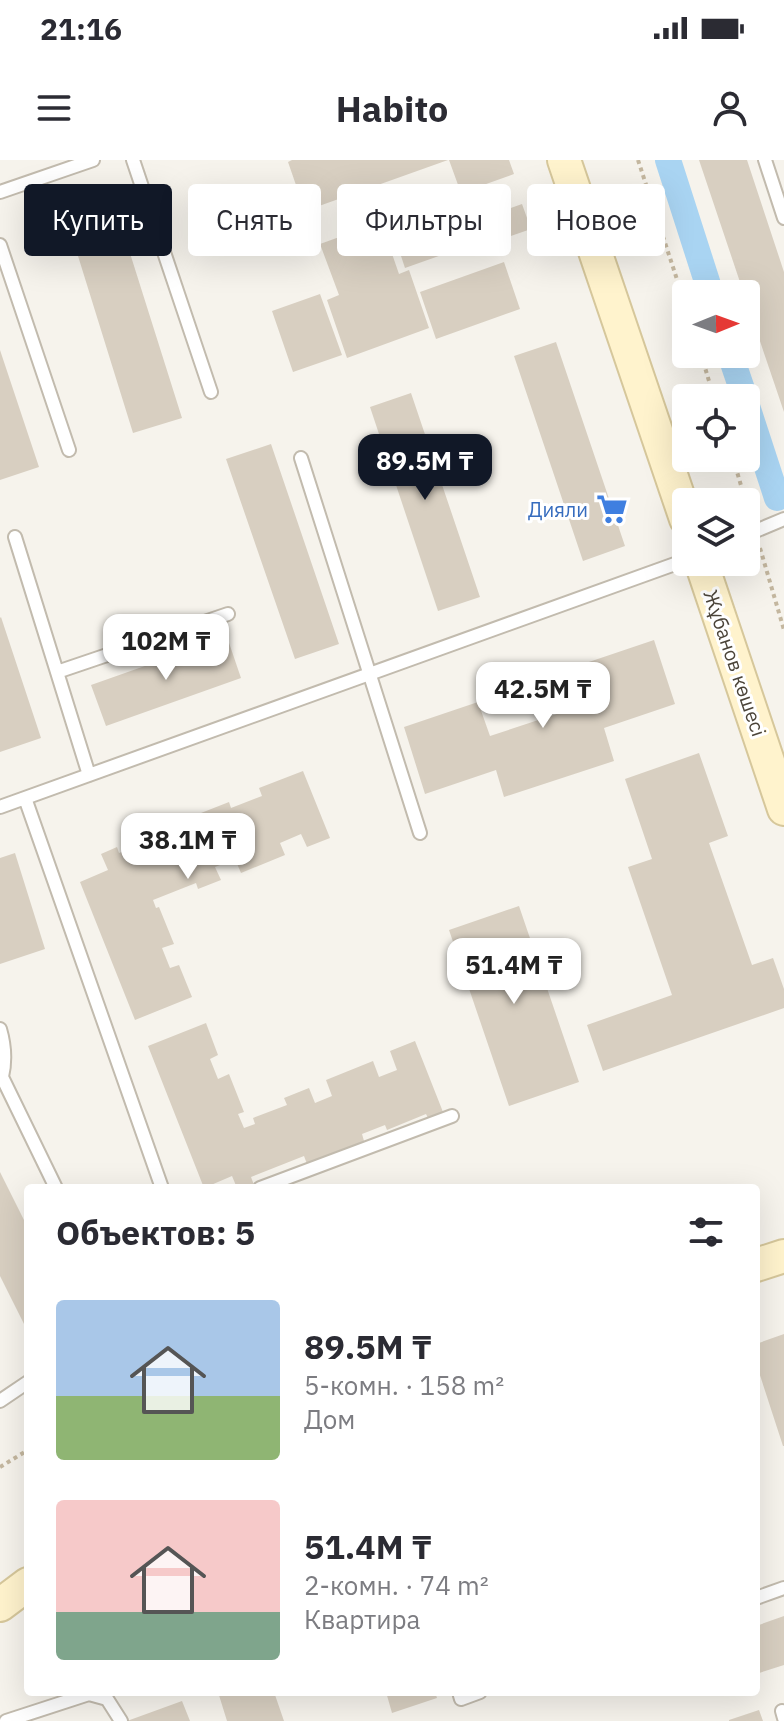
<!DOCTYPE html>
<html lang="ru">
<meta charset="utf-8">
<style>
:root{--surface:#fff;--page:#f7f7f7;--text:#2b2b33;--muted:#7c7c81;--accent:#111827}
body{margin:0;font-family:"IBM Plex Sans",sans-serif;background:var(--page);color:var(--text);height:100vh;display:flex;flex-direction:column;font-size:30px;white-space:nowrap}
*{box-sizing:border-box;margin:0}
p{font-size:26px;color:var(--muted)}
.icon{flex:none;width:44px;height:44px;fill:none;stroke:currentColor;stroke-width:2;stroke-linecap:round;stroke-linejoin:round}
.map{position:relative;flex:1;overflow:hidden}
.sheet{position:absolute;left:24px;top:1024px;width:736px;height:512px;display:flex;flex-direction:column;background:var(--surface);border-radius:8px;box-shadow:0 8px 32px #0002}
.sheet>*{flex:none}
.top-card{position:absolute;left:24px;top:24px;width:736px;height:72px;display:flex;gap:16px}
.needle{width:52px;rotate:89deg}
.fabs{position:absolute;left:672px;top:120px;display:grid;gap:16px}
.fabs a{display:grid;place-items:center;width:88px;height:88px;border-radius:8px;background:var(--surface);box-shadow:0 8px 32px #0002;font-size:40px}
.price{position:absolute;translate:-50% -68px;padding:0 18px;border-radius:16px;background:#fff;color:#222;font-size:26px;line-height:52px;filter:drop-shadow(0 2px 4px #0008)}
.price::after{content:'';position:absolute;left:50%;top:48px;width:24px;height:18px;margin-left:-12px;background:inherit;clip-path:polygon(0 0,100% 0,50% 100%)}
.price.active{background:var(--accent);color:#fff}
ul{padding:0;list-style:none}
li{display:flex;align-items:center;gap:24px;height:200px;padding:0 32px}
li span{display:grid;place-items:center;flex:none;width:224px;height:160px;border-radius:8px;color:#555}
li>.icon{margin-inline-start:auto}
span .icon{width:96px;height:96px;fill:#fffc;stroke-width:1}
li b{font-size:34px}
h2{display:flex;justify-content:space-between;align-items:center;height:96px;padding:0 32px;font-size:34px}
.chip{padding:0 28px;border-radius:8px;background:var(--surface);box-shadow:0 8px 32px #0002;font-size:28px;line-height:72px}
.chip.active{background:var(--accent);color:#fff}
.status{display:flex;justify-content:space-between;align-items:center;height:56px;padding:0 40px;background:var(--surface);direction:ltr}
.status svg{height:22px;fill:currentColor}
header{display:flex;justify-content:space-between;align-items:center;height:104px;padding:0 32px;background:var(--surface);font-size:36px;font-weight:700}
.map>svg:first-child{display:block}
</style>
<div class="status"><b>21:16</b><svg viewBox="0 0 49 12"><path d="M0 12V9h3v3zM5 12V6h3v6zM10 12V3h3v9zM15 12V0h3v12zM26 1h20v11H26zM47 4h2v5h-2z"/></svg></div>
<header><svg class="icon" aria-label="menu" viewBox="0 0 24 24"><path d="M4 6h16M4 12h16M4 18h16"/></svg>Habito<svg class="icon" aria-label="person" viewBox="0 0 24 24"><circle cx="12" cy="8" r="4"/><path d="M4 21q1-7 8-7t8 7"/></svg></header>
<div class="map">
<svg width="784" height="1561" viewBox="0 0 784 1561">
<rect width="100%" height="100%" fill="#f6f3ec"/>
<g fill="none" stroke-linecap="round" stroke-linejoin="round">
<path stroke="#a9d4f2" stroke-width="26" d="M668 0 711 134
M730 194 745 238
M746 243 777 338"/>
</g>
<path fill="#d8cfc1" d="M292 0H448L305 51 288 2Z
M449 0H509L514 14 461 33Z
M699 0H747L784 112V252L746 140V134H744Z
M522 44 531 69 482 86 481 83 467 86 405 108 395 78 465 53 470 67 475 65 474 61Z
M117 52 182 258 133 273 69 67Z
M381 62 399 114 409 110 429 168 347 198 327 140 339 135 320 84Z
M504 102 520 149 436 179 420 132Z
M320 134 342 195 293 212 272 151Z
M556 182 625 386 583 401 514 196Z
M0 190 39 307 0 320Z
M411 233 480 437 438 451 370 247Z
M271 284 339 484 295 499 226 299Z
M1 457 41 578 0 592V458Z
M227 477 241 518 106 566 91 525Z
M654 480 675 544 604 568 614 601 504 637 496 610 425 634 404 567 478 542 490 576 593 542 580 505Z
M699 593 728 676 709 683 752 805 773 798 784 829V848L603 911 587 865 672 835 628 707 652 699 625 619Z
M303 611 330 678 307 687 301 674 280 683 285 695 241 713 235 699 215 707 221 720 198 729 196 723 153 740 156 748 159 747 174 784 162 788 170 808 179 805 192 837 135 860 80 722 108 710 101 694 117 687 119 693 175 670 173 664 229 642 231 648 262 636 259 628Z
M15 693 45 789 0 804V698Z
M519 746 579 922 509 946 449 770Z
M206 863 218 895 210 899 218 919 229 914 244 952 238 954 244 968 255 964 253 958 287 945 284 938 309 928 315 943 332 936 326 920 373 901 379 917 397 910 390 891 415 881 443 952 428 958 426 954 387 970 385 965 362 974 364 981 307 1004 304 996 251 1017 254 1025 247 1028H237L232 1016 204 1028 148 886Z
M0 1012 28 1068V1172L0 1116Z
M784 1174V1286H783L756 1203V1184Z
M784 1456V1505L756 1514V1466Z
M218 1532H274L284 1561H227Z
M386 1532H435L437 1538 392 1553Z
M182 1541 190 1561H127Z
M759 1550 763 1561H729V1560Z"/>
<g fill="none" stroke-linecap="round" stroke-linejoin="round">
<defs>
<path id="lane" d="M133 0 211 232
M765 0 784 58
M0 32 93 0
M0 85 69 290
M301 298 420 673
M746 375 784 359
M15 377 89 615
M57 512 228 454
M25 638 162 1028
M0 647 686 400
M0 869C5 886 6 900 2 917L0 918
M2 917 56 1028
M260 1028 452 956
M0 1241 28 1222
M756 1438 784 1428
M459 1532 461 1539 480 1532
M782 1551 784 1558
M6 1561 89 1534 107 1539 121 1561"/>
<path id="secondary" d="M564 0 686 359
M701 402 784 649
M756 1105 784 1096
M0 1445 28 1424"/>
</defs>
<use href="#lane" stroke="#c2bbae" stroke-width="16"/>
<use href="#secondary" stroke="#d6c79b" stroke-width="36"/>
<path stroke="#c4b79f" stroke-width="4" stroke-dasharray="4 4" stroke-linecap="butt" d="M638 0 686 147
M701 194 714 238
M733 298 749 353
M760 388 784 470
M0 1307 28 1290"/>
<use href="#lane" stroke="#fff" stroke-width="12"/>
<use href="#secondary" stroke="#fff3cd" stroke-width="32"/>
</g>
<defs>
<symbol id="supermarket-bare" viewBox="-9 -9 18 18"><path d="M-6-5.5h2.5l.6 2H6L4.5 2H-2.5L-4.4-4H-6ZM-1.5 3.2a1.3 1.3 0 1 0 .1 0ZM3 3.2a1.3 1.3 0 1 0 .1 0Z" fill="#3f7fe0" stroke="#fff" stroke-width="2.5" paint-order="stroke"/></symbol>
</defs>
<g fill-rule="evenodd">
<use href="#supermarket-bare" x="590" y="327" width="44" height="44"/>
</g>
<g text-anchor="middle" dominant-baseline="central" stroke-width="6" stroke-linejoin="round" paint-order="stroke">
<g font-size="20" fill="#366cbe" stroke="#fff" text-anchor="end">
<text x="588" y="349">Дияли</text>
</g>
<g font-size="20" fill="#4b4439" stroke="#fff">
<text transform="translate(735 503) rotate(71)">Жұбанов көшесі</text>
</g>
</g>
</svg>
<div class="fabs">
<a><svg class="needle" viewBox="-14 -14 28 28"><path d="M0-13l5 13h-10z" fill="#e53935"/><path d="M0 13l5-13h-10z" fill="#7c7c81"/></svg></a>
<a><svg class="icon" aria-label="locate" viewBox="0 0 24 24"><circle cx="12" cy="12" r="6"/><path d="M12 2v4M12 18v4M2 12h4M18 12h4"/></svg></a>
<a><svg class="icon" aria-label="layers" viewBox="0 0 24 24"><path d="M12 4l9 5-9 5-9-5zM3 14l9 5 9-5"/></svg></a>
</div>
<b class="price active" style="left:425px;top:342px">89.5M ₸</b>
<b class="price" style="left:166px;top:522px">102M ₸</b>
<b class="price" style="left:543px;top:570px">42.5M ₸</b>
<b class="price" style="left:188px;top:721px">38.1M ₸</b>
<b class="price" style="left:514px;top:846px">51.4M ₸</b>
<div class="top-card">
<a class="chip active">Купить</a>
<a class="chip">Снять</a>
<a class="chip">Фильтры</a>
<a class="chip">Новое</a>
</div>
<section class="sheet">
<h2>Объектов: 5<svg class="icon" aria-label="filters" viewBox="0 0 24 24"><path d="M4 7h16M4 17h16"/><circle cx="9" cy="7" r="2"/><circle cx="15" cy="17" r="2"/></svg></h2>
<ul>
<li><span style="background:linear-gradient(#a9c7e8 60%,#8fb573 0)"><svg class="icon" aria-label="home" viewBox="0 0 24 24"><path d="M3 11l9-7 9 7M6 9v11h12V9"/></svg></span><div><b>89.5M ₸</b><p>5-комн. · 158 m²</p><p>Дом</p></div></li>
<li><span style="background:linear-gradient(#f6c9c9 70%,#7fa58c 0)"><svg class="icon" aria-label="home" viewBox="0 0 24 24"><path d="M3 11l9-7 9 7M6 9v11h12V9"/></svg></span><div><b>51.4M ₸</b><p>2-комн. · 74 m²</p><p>Квартира</p></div></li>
</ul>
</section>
</div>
